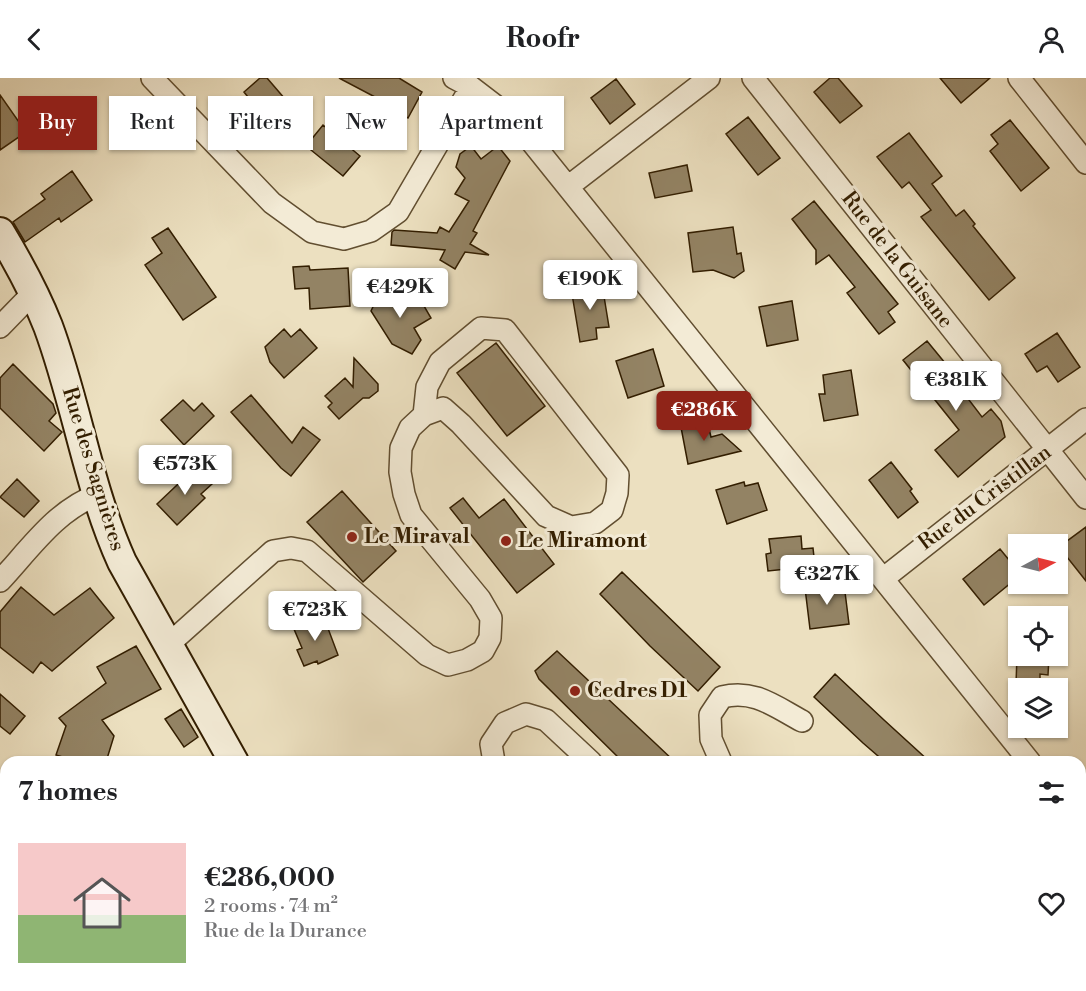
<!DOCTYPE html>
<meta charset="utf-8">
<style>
:root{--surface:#fff;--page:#f2f2f2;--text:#202124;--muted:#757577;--line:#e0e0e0;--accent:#8f2418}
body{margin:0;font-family:"Libre Bodoni",serif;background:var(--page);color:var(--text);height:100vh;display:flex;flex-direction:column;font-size:22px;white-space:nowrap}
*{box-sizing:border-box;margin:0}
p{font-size:20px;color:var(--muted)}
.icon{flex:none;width:33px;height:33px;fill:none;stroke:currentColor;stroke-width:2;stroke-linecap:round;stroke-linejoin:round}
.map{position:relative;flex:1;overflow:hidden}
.panel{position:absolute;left:0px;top:678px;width:1086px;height:236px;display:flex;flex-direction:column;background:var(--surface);border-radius:18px 18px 0 0;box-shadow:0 2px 4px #0004}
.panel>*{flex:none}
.top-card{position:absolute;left:18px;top:18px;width:600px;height:54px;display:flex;gap:12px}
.needle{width:39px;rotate:83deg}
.controls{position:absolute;left:1008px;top:456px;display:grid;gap:12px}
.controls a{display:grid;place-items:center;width:60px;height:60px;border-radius:0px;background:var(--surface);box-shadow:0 2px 4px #0004;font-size:30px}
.price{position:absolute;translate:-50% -51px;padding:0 14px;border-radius:6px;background:#fff;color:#222;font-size:20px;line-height:39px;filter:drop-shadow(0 2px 3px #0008)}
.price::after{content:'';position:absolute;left:50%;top:36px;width:18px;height:14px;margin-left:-9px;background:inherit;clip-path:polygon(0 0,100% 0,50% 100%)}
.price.active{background:var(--accent);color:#fff}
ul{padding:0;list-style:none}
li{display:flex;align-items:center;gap:18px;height:150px;padding:0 18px}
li+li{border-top:2px solid var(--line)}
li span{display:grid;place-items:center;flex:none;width:168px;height:120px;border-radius:0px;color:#555}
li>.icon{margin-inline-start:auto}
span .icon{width:72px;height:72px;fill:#fffc;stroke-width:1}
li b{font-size:26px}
h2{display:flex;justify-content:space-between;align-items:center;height:72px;padding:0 18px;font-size:26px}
.pill{padding:0 21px;border-radius:0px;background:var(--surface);box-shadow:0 2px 4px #0004;font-size:21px;line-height:54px}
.pill.active{background:var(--accent);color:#fff}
header{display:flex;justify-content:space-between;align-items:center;height:78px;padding:0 18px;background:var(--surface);font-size:27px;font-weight:700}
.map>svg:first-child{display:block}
</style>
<header><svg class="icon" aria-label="back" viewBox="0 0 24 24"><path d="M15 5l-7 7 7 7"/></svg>Roofr<svg class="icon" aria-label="person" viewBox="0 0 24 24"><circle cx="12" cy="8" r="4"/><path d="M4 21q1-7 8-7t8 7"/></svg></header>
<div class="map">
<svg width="1086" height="913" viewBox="0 0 1086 913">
<rect width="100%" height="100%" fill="#ece0c0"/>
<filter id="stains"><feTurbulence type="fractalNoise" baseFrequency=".00333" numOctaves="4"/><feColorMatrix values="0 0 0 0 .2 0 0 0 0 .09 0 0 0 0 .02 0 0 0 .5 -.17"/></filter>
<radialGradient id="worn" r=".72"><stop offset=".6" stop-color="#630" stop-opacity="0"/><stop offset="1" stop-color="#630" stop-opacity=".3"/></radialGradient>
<path fill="#cdbf9f" stroke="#806e50" stroke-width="1.5" d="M602 908H737L735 913H600Z"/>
<path fill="#938364" stroke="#331e00" stroke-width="1.5" d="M260 0H267L285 21 264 39 244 14Z
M339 0H399L422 14 408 40 392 31 394 29Z
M830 0H838L862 28 840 45 814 14Z
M940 0H990L961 25Z
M616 1 635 26 610 46 591 20Z
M0 17 26 54 0 72Z
M748 39 780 80 758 97 726 56Z
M1010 42 1049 90 1021 113 990 73 998 66 991 57Z
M323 47 360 78 343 98 306 68Z
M909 55 942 98 932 106 956 138 964 132 975 146 973 148 1015 200 989 222 921 139 931 132 909 104 902 110 877 79Z
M471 68 481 81 498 68 510 83 473 153 477 155 470 166 489 177 465 174 455 191 440 182 445 172 391 167 392 154 394 152 437 155 440 149 449 154 469 123 455 116 465 100 456 89 460 76Z
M687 87 692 113 655 120 649 95Z
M72 93 92 122 61 144 59 140 25 164 13 144 45 121 41 116Z
M814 123 898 226 888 234 895 244 879 256 847 215 855 209 829 177 816 186V172L792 141Z
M733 149 737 176 741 175 744 193 734 200 713 192 693 194 688 155Z
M168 150 216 219 183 242 145 187 162 175 152 160Z
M309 188 310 192 348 190 350 228 310 231 309 210 295 211 293 189Z
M602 206 609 249 596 250 597 261 580 264 571 210Z
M382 210 414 225 420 221 431 240 414 250 421 262 412 276 392 266 371 233Z
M792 223 798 262 767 268 759 229Z
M284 251 291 259 300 251 317 270 284 300 270 284 265 269Z
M1057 255 1080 289 1058 304 1047 288 1037 294 1025 276Z
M927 263 959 302 956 305 982 339 991 331 1001 343 1005 359 958 399 935 372 959 352 903 282Z
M496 265 545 328 507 358 457 295Z
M653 271 664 308 628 320 616 283Z
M354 280 378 306V313L369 320H363L339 341 328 329 332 325 325 318 345 300 353 309Z
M13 286 53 326 56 335 49 343 62 354 44 373 0 330V300Z
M851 292 858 337 824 343 819 316H825L823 297Z
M251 317 292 365 303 349 320 362 291 398 281 390 231 334Z
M183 322 194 333 202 325 214 338 184 367 161 342Z
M706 338 711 359 722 356 741 373 688 386 680 344Z
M891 384 912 411 910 413 918 424 898 440 869 402Z
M196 389 212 406 201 416 205 420 177 447 157 426Z
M17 401 39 423 24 439 0 419Z
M744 404 745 408 758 405 767 432 727 446 716 412Z
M342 413 396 473 363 504 307 444Z
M463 420 479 440 504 421 554 486 517 515 450 430Z
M1086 449V503L1059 469Z
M801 458 802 471 813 470 815 488 768 493 766 476 771 475 769 461Z
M1000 471 1018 493V499L984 527 963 501Z
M622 494 720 589 698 613 650 568 600 516Z
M844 506 849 546 810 551 805 510Z
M21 509 54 537 90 510 114 540 52 593 41 584 33 595 0 569V534Z
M323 537 338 577 318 586 317 583 304 588 297 572 302 570 294 551Z
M136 568 161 611 102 642 114 658 106 684H79L56 677 66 648 59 640 106 605 97 589Z
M557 573 656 666 675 684H623L539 601 535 593Z
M1017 578H1049L1048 597 1040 596V606H1016Z
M835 596 884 642 930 684H885L863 665 814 619Z
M0 616 25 638 10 656 0 648Z
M181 631 198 659 184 669 165 641Z"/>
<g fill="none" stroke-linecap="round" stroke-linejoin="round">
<defs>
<path id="minor" d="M152 0 272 125 312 154 344 161 371 153 398 134 471 9
M454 0 471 9 514 42 1030 684
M753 0 1086 420
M1019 0 1086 85
M569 108 709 0
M0 249 33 215
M884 500 1086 341
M0 503C29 472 56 432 97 417
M169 566 273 473 291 470 307 473 427 577 448 587 467 582 483 573 490 560 491 540 480 521 411 437 404 416 400 394 401 370 410 350 424 337 443 330 461 346 546 438 571 449 595 445 612 432 617 415 618 397 505 252 481 250 440 284 427 309 424 337
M494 684 491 666 505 645 526 636 546 642 591 684
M721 684 711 661 710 637 722 619C754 611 774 628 802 643
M1080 741 1086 747
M525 908 535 913
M236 913 240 908
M774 913 776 908"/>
<path id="secondary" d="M0 154C18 184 35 215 48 248 77 326 88 409 122 484L234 684
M363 908 366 913"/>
</defs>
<use href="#minor" stroke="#614e30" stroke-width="24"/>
<use href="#secondary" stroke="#331e00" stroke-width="32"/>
<use href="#minor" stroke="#f3ebd6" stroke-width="21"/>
<use href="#secondary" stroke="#f3ebd6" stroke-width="28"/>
</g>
<g fill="#8f2418" stroke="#f3ebd6" stroke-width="2">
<circle cx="352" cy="459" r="6"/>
<circle cx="506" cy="463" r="6"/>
<circle cx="575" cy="613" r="6"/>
</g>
<g text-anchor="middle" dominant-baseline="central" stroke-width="6" stroke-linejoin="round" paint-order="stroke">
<g font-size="21" fill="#331e00" stroke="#f3ebd6">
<text transform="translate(897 182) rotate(52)">Rue de la Guisane</text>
<text transform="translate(93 391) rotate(73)">Rue des Sagnières</text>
<text transform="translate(985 420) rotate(-37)">Rue du Cristillan</text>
</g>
<g font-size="21" font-weight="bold" fill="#331e00" stroke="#f3ebd6" text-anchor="start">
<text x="364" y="459">Le Miraval</text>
<text x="518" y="463">Le Miramont</text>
<text x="587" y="613">Cedres D1</text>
</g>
</g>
<rect width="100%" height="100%" filter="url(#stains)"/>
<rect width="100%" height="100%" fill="url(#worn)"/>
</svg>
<div class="controls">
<a><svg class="needle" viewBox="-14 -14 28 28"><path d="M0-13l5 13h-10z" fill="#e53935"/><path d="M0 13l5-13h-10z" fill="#757577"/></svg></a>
<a><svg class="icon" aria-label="locate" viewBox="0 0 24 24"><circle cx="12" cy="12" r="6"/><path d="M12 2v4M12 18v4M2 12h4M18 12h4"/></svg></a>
<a><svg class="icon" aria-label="layers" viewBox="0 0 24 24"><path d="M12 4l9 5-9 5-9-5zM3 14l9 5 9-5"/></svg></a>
</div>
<b class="price" style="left:590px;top:233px">€190K</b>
<b class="price" style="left:400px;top:241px">€429K</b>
<b class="price" style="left:956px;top:334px">€381K</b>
<b class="price active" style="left:704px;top:364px">€286K</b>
<b class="price" style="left:185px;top:418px">€573K</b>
<b class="price" style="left:827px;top:528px">€327K</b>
<b class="price" style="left:315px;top:564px">€723K</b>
<div class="top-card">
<a class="pill active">Buy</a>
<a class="pill">Rent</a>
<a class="pill">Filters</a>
<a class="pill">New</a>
<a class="pill">Apartment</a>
</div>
<section class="panel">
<h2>7 homes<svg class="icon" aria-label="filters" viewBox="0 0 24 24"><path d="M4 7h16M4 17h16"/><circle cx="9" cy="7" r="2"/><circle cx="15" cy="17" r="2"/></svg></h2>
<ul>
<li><span style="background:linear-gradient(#f6c9c9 60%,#8fb573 0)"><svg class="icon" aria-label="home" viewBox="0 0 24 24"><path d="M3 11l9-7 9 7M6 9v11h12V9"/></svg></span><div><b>€286,000</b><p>2 rooms · 74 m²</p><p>Rue de la Durance</p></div><svg class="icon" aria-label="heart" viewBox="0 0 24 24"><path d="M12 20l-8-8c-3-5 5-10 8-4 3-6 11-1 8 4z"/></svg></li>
</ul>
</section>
</div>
